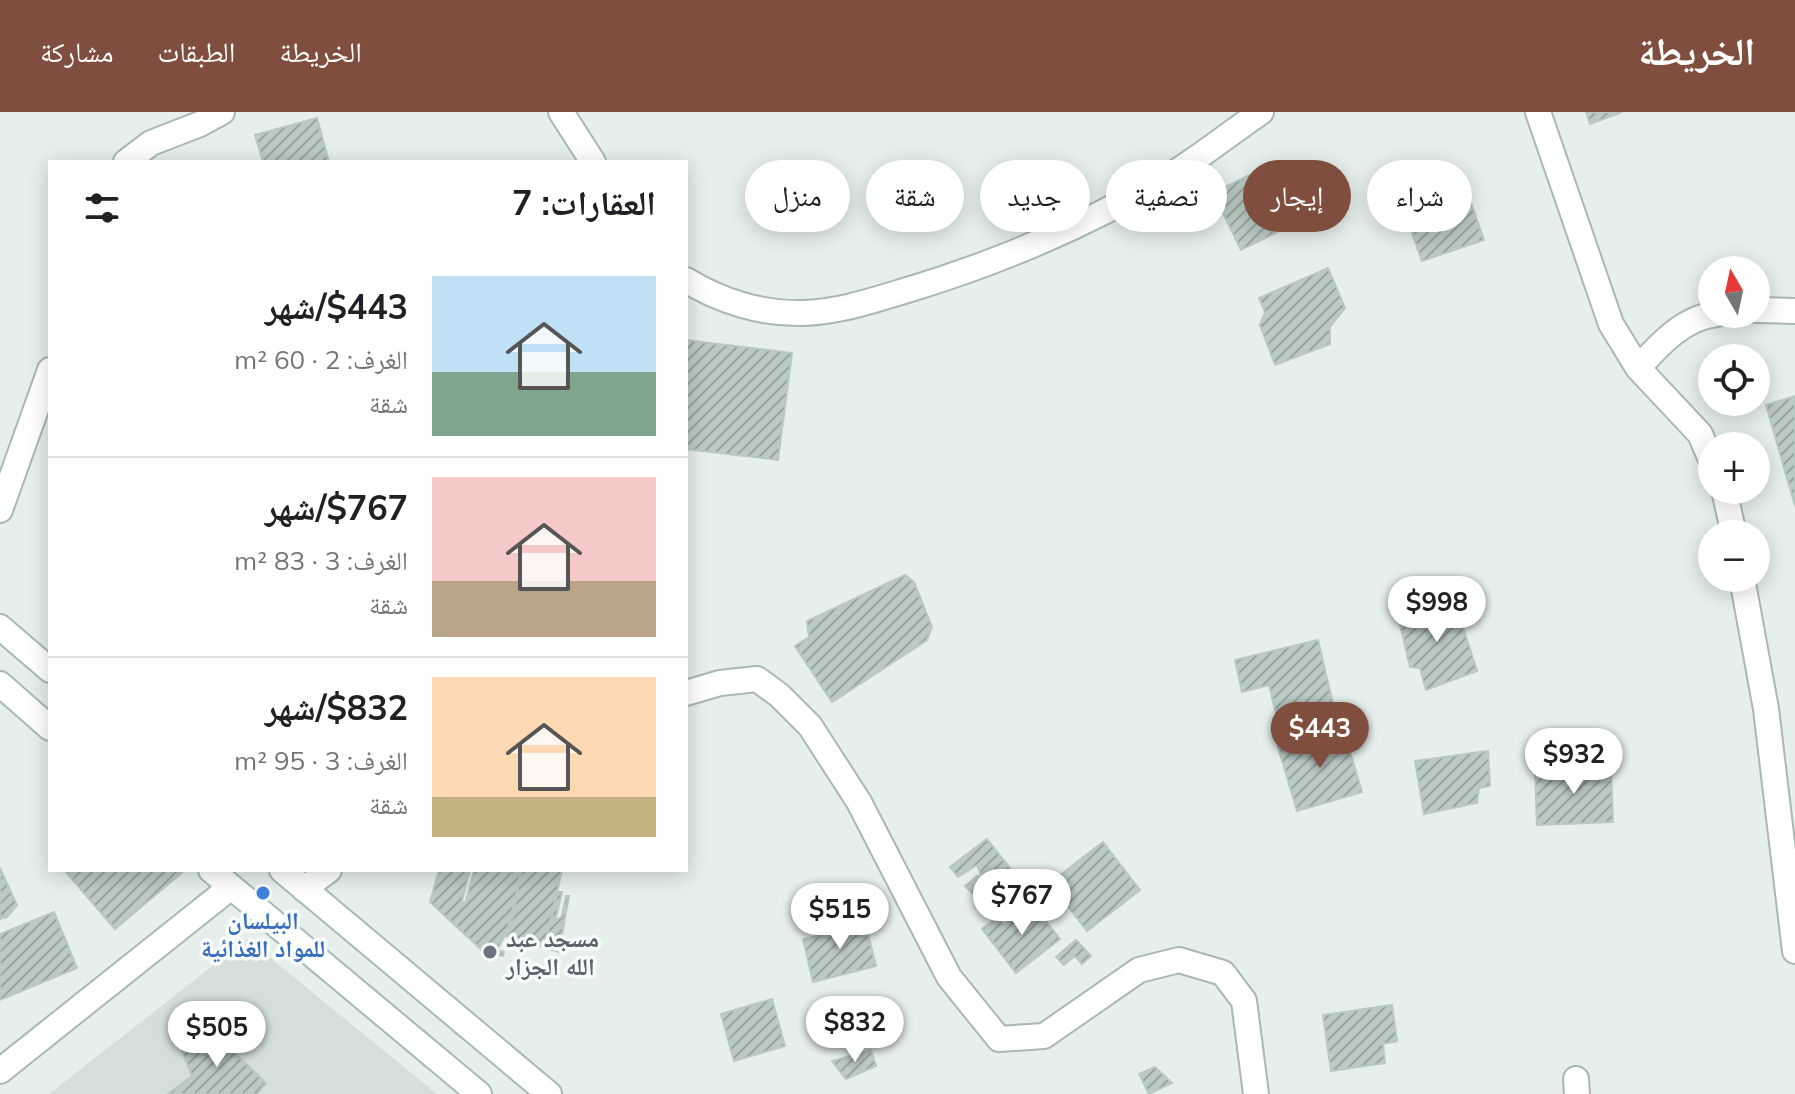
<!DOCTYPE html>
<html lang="ar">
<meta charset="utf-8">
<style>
:root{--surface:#fff;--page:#f2f2f2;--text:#202124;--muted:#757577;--line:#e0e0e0;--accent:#7f4e3f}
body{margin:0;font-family:Mulish,"Noto Naskh Arabic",sans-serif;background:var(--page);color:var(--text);direction:rtl;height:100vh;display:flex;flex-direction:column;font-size:30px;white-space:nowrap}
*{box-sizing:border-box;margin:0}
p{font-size:26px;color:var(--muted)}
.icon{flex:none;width:44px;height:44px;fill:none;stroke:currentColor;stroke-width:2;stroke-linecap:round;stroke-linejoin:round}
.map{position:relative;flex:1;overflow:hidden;direction:ltr}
.details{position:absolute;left:48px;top:48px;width:640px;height:712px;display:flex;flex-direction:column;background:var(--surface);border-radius:0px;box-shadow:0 4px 20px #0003;direction:rtl}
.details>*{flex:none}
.hud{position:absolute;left:712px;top:48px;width:760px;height:72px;direction:rtl;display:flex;gap:16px}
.needle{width:52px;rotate:351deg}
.buttons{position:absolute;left:1698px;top:144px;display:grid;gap:16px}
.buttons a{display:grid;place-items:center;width:72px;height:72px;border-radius:50%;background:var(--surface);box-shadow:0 4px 20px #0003;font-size:40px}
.price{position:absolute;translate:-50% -68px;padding:0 18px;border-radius:28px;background:#fff;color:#222;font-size:26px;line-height:52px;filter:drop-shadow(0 2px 4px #0008)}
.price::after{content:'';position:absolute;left:50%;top:48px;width:24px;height:18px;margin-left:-12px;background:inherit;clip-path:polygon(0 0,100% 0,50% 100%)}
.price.on{background:var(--accent);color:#fff}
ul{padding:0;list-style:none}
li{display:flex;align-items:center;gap:24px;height:200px;padding:0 32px}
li+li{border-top:2px solid var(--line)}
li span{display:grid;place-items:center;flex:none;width:224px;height:160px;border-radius:0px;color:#555}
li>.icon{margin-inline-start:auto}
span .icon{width:96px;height:96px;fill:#fffc;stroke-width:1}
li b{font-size:34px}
h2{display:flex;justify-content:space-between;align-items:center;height:96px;padding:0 32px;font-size:34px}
.tag{padding:0 28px;border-radius:36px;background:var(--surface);box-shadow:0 4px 20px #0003;font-size:28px;line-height:72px}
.tag.on{background:var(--accent);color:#fff}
header{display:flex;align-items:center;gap:48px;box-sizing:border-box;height:112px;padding:0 40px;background:var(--accent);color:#fff}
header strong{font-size:38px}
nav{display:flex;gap:44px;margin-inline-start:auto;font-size:28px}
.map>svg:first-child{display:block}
</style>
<header>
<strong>الخريطة</strong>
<nav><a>الخريطة</a><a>الطبقات</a><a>مشاركة</a></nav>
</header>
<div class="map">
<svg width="1795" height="982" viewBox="0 0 1795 982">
<defs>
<pattern id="building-hatch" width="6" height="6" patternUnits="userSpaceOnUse" patternTransform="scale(2)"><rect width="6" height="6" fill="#bbcac4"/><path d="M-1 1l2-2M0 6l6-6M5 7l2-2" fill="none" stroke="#98a6a0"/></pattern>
</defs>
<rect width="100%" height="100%" fill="#e6efeb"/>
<path fill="#d4dfda" d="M247 827 437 982H49Z"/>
<path fill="url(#building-hatch)" stroke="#b8c9c2" stroke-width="2" d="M1586 0H1622L1590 12Z
M317 6 329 50H263L255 23Z
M1274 51 1302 108 1241 138 1213 81Z
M1464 71 1484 128 1422 149 1402 93Z
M1328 156 1345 196 1330 215V232L1275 253 1260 213 1265 200 1259 186Z
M686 228 792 241 778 348 686 337Z
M1795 284V394L1766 293Z
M905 463 914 470 932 515 927 528 832 590 795 534 809 525 807 509Z
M1454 487 1477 559 1426 578 1420 556 1410 555 1398 504Z
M1318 528 1333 592 1308 598 1310 606 1293 611 1289 604 1277 606 1269 573 1242 580 1235 548Z
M1343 616 1362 680 1297 699 1278 635Z
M1488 639 1490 674 1479 676 1477 691 1424 702 1415 649Z
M1611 656 1613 710 1537 713 1535 659Z
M987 727 1021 770 990 799 965 774 977 764 982 765 977 753 958 765 950 755Z
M1103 730 1140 778 1087 819 1050 771Z
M0 756 17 793 7 805 0 807Z
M64 758H185L115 817Z
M439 758H470L462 789 465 792 474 758 511 760 513 758H521L512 810 498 836 493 833 491 837 504 840 503 844 486 842 430 790Z
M522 758H562L545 832 558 779 562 780 555 810 562 804 566 784H569L559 840 506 824Z
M1032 791 1060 827 1016 861 982 817 998 805 1004 813Z
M54 800 77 856 0 888V822Z
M864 806 876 854 813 870 803 827 831 821 830 815Z
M1076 828 1091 844 1082 852 1075 844 1064 853 1056 845Z
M772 887 785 934 734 949 721 902Z
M1392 893 1397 929 1383 932 1385 951 1331 959 1323 903Z
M208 915 266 971 257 982H168L192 964 181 937Z
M871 938 876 954 846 967 832 949Z
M1155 955 1172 971 1149 982 1139 962Z"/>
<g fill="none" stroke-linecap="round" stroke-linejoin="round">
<defs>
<path id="street" d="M561 0 593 50
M1538 0 1611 212 1638 256
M126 50 151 31 200 12 222 0
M686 168C720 189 761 202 802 201 841 200 877 187 914 176 1005 148 1095 109 1176 60 1205 41 1232 20 1261 0
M1756 198 1795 199
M1712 350 1700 322 1638 256C1659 233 1684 205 1717 202
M1724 378 1734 422
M0 398 50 258
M1742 466 1766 597 1795 839
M686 581 720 571 757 567 779 583 810 614 859 690 949 865 999 927 1044 924 1139 858 1179 848 1223 861 1244 889 1256 982
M304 777 329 758
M0 959 231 775
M1576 967 1577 982"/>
<path id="secondary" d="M0 515 50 558
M0 572 50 616
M211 758 479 982
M282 758 549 982"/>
</defs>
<use href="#street" stroke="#a8b8b2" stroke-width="28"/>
<use href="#secondary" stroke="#a4bbb3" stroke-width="28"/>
<use href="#street" stroke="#fff" stroke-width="24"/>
<use href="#secondary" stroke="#fff" stroke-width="24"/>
</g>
<circle fill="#3f7fe0" stroke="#f7fbf9" stroke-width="3" cx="263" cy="781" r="8"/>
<circle fill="#6b7280" stroke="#f7fbf9" stroke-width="3" cx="490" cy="840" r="8"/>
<g text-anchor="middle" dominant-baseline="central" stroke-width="7" stroke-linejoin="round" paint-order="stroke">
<g font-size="24" font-weight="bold" fill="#366cbe" stroke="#f7fbf9">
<text x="263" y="808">البيلسان<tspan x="263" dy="28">للمواد الغذائية</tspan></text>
</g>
<g font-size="24" font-weight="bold" fill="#5b616d" stroke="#f7fbf9" text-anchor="start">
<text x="506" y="826">مسجد عبد<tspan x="506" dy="28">الله الجزار</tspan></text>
</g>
</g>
</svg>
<div class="buttons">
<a><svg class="needle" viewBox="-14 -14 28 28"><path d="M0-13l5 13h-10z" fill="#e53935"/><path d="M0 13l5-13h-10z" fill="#757577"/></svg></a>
<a><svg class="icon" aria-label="locate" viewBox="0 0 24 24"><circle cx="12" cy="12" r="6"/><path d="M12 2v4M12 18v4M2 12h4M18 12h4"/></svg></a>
<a>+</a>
<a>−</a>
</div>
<b class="price" style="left:1437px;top:532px">$998</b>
<b class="price on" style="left:1320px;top:658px">$443</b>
<b class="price" style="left:1574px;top:684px">$932</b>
<b class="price" style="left:1022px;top:825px">$767</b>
<b class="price" style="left:840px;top:839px">$515</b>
<b class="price" style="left:855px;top:952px">$832</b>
<b class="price" style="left:217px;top:957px">$505</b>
<div class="hud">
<a class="tag">شراء</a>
<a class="tag on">إيجار</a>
<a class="tag">تصفية</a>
<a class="tag">جديد</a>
<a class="tag">شقة</a>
<a class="tag">منزل</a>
</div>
<section class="details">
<h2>العقارات: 7<svg class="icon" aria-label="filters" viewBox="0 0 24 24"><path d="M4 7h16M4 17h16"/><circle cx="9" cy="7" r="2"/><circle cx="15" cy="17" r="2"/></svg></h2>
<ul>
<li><span style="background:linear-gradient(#bfe0f5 60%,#7fa58c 0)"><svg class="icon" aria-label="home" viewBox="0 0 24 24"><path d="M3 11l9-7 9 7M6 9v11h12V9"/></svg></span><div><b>$443/شهر</b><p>الغرف: 2 · 60 m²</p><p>شقة</p></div></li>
<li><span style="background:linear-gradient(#f6c9c9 65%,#b9a48a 0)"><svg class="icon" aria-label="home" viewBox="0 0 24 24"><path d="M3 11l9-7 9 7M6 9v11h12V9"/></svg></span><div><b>$767/شهر</b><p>الغرف: 3 · 83 m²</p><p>شقة</p></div></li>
<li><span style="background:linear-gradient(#ffd9b3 75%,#c2b280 0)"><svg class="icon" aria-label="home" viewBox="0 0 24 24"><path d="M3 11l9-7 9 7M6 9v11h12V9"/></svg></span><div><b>$832/شهر</b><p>الغرف: 3 · 95 m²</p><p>شقة</p></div></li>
</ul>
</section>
</div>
